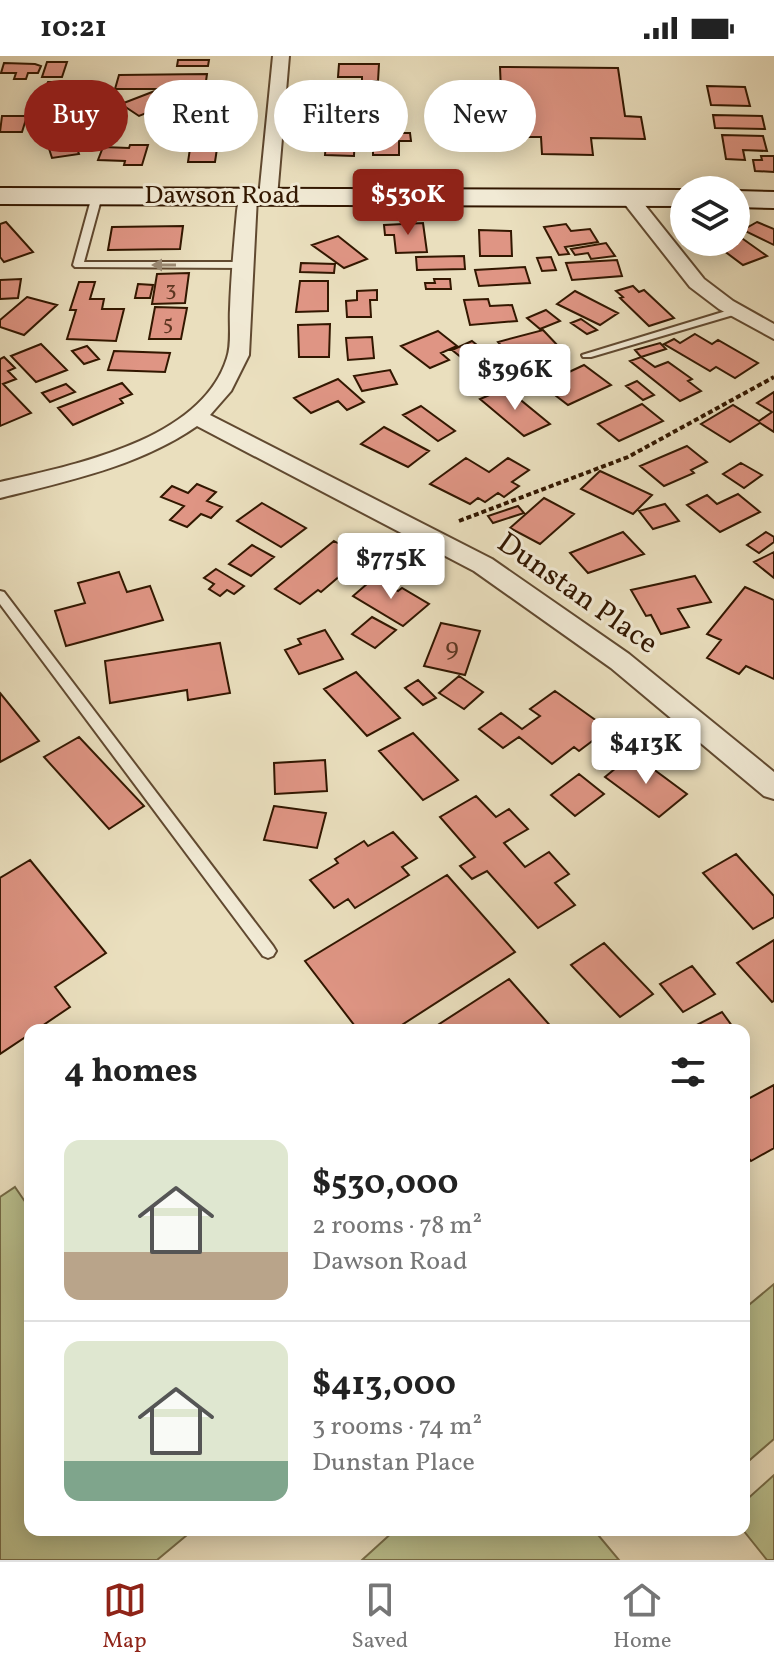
<!DOCTYPE html>
<meta charset="utf-8">
<style>
:root{--surface:#fff;--page:#f2f2f2;--text:#222;--muted:#767676;--line:#e0e0e0;--accent:#8f2418}
body{margin:0;font-family:Vollkorn,serif;background:var(--page);color:var(--text);height:100vh;display:flex;flex-direction:column;font-size:30px;white-space:nowrap}
*{box-sizing:border-box;margin:0}
p{font-size:26px;color:var(--muted)}
.icon{flex:none;width:44px;height:44px;fill:none;stroke:currentColor;stroke-width:2;stroke-linecap:round;stroke-linejoin:round}
.map{position:relative;flex:1;overflow:hidden}
.side{position:absolute;left:24px;top:968px;width:726px;height:512px;display:flex;flex-direction:column;background:var(--surface);border-radius:16px;box-shadow:0 4px 20px #0003}
.side>*{flex:none}
.hud{position:absolute;left:24px;top:24px;width:726px;height:72px;display:flex;gap:16px}
.fabs{position:absolute;left:670px;top:120px;display:grid;gap:16px}
.fabs a{display:grid;place-items:center;width:80px;height:80px;border-radius:50%;background:var(--surface);box-shadow:0 4px 20px #0003;font-size:40px}
.price{position:absolute;translate:-50% -68px;padding:0 18px;border-radius:8px;background:#fff;color:#222;font-size:26px;line-height:52px;filter:drop-shadow(0 2px 4px #0008)}
.price::after{content:'';position:absolute;left:50%;top:48px;width:24px;height:18px;margin-left:-12px;background:inherit;clip-path:polygon(0 0,100% 0,50% 100%)}
.price.selected{background:var(--accent);color:#fff}
ul{padding:0;list-style:none}
li{display:flex;align-items:center;gap:24px;height:200px;padding:0 40px}
li+li{border-top:2px solid var(--line)}
li span{display:grid;place-items:center;flex:none;width:224px;height:160px;border-radius:16px;color:#555}
li>.icon{margin-inline-start:auto}
span .icon{width:96px;height:96px;fill:#fffc;stroke-width:1}
li b{font-size:34px}
h2{display:flex;justify-content:space-between;align-items:center;height:96px;padding:0 40px;font-size:34px}
.chip{padding:0 28px;border-radius:36px;background:var(--surface);box-shadow:0 4px 20px #0003;font-size:28px;line-height:72px}
.chip.selected{background:var(--accent);color:#fff}
.status{display:flex;justify-content:space-between;align-items:center;height:56px;padding:0 40px;background:var(--surface);direction:ltr}
.status svg{height:22px;fill:currentColor}
.tab-bar{display:flex;justify-content:space-around;align-items:center;height:112px;border-top:2px solid var(--line);background:var(--surface);font-size:22px;color:var(--muted)}
.tab-bar a{display:grid;justify-items:center;gap:4px}
.tab-bar .selected{color:var(--accent)}
.map>svg:first-child{display:block}
</style>
<div class="status"><b>10:21</b><svg viewBox="0 0 49 12"><path d="M0 12V9h3v3zM5 12V6h3v6zM10 12V3h3v9zM15 12V0h3v12zM26 1h20v11H26zM47 4h2v5h-2z"/></svg></div>
<div class="map">
<svg width="774" height="1504" viewBox="0 0 774 1504">
<rect width="100%" height="100%" fill="#eadfbe"/>
<filter id="stains"><feTurbulence type="fractalNoise" baseFrequency=".0025" numOctaves="4"/><feColorMatrix values="0 0 0 0 .2 0 0 0 0 .09 0 0 0 0 .02 0 0 0 .5 -.17"/></filter>
<radialGradient id="worn" r=".72"><stop offset=".6" stop-color="#630" stop-opacity="0"/><stop offset="1" stop-color="#630" stop-opacity=".3"/></radialGradient>
<path fill="#bbc18f" stroke="#766c48" stroke-width="2" d="M15 1131 30 1153V1474H193L157 1504H0V1141Z
M774 1228V1383L744 1409V1253Z
M774 1419V1504H767L743 1474 744 1446Z
M395 1474H594L619 1504H362Z"/>
<path fill="#df9584" stroke="#321700" stroke-width="2" d="M178 4H209L208 10H177Z
M47 6H67L62 21H42Z
M4 7 35 8 41 10 38 17H28L26 23H14L16 17H1Z
M339 8H379L378 25H362V21H338Z
M500 11 618 12 625 60 641 61 645 83 591 82 593 99 542 98 541 81H488V59H502Z
M207 18 203 47 174 46 139 60 121 48 160 33H115L119 19Z
M48 26H90L86 39 42 42Z
M707 30 745 31 750 50 711 49Z
M328 34H356L354 56H329Z
M713 59 762 60 765 73 715 72Z
M2 60H27L22 76H0Z
M317 61H337V75H316Z
M367 61H388V73H367Z
M70 73 79 98 52 102 44 77Z
M318 77H355L354 100 325 99 326 86H317Z
M373 77H410L411 85H399V99H373Z
M192 79H219L215 106H188Z
M722 79 763 80 767 95 743 94 745 104 726 103Z
M130 89H148L142 109H124L125 105 98 104 103 91 129 92Z
M761 100H774V116L755 115 753 104H762Z
M6 166 33 196 4 206 0 201V168Z
M757 166 774 173V189L743 174Z
M423 167 427 196 396 197 394 179H385L384 169Z
M566 168 571 175 590 173 598 186 565 191 569 198 559 199 544 171Z
M183 170 180 193 108 194 112 171Z
M479 174 511 175 512 200H480Z
M736 178 767 200 743 209 712 186H736Z
M338 180 367 203 344 212 312 189Z
M606 187 615 200 591 203 588 197 575 199 571 193Z
M464 200 465 213 417 214 416 201Z
M551 201 556 214 542 215 537 202Z
M617 204 622 220 572 224 566 207Z
M301 207 335 208 334 217 300 216Z
M525 211 530 227 479 230 475 214Z
M189 217 185 247 152 248 157 218Z
M21 223 18 242 0 243V224Z
M434 223H450L451 233H426L425 227H435Z
M300 225H328V255L296 256Z
M79 226H95L90 243H104L102 253H124L116 285 67 283 76 254H70Z
M138 228 153 229 150 242H135Z
M633 230 639 236 644 234 674 262 649 270 620 242 623 241 616 235Z
M377 234V244H370L371 261H347L346 245 357 244V235Z
M575 235 618 257 600 269 557 248Z
M27 241 57 249 24 279 0 271V264Z
M488 243 490 250 512 249 517 265 470 269 464 244Z
M155 251 187 252 181 283H149Z
M546 254 560 265 540 273 527 262Z
M581 263 597 274 587 278 571 267Z
M330 268 329 301H299L298 269Z
M543 274 560 292 514 305 498 286Z
M438 275 457 290 441 297 449 304 430 312 401 290Z
M695 278 712 288 718 284 758 307 735 322 716 311 710 315 664 288 674 283 680 287Z
M372 281 374 302 348 304 346 282Z
M472 285 497 305 477 314 452 294Z
M660 287 666 293 641 301 635 294Z
M41 288 67 314 36 326 11 300Z
M87 290 99 303 84 308 72 295Z
M114 295 170 297 165 316 108 314Z
M4 301 15 312 8 315 16 323 3 328 31 357 0 370V303Z
M641 301 655 311 668 306 692 323 688 325 701 335 680 345 630 305Z
M499 309 515 321 480 337 465 324Z
M560 309 569 316 584 309 611 329 568 349 547 333 555 329 540 318Z
M390 314 397 328 362 335 354 320Z
M338 323 364 346 347 354 338 345 311 357 294 342Z
M637 325 654 339 643 344 626 330Z
M122 327 132 338 120 343 123 347 73 369 58 352Z
M66 328 75 336 50 346 42 337Z
M506 332 550 368 524 380 480 343Z
M774 336V376L760 367 730 386 701 368 733 349 759 365 772 356 757 347Z
M642 348 663 365 619 385 598 368Z
M421 350 455 375 438 385 403 359Z
M384 371 429 395 408 411 361 388Z
M687 390 707 406 691 414 694 417 664 430 640 410Z
M466 402 489 416 508 402 529 414 512 426 519 430 504 441 498 437 485 446 478 442 470 448 430 428Z
M741 407 762 419 744 432 723 418Z
M600 415 652 439 633 458 581 433Z
M197 428 216 436 207 445 222 451 211 462 201 458 187 471 170 464 184 450 161 441 172 430 188 437Z
M738 438 760 456 720 476 687 449 707 439 717 448Z
M544 442 574 458 540 488 510 472Z
M262 447 306 472 281 491 237 465Z
M665 448 679 465 653 473 639 455Z
M518 450 524 457 493 467 488 460Z
M623 476 644 498 588 517 570 497Z
M766 476 774 481V486L759 497 747 489Z
M334 485 359 499 344 511 348 513 321 536 318 534 300 548 275 533Z
M252 489 274 501 251 520 229 508Z
M774 496V522L754 506Z
M216 513 244 530 234 538 227 534 220 540 209 533 214 528 204 522Z
M119 516 127 536 150 530 163 564 66 590 55 555 85 547 78 527Z
M695 520 711 546 678 553 689 571 661 578 651 559 646 560 631 534Z
M375 521 398 535 402 532 429 548 403 570 353 540Z
M745 531 774 544V623L746 610 739 618 707 602 721 584 707 578Z
M372 561 396 574 375 592 352 578Z
M441 567 480 575 465 619 424 610Z
M325 574 343 603 299 618 285 594 301 588 298 583Z
M220 587 230 637 188 644 187 634 110 647 105 605Z
M356 616 400 662 367 680 324 633Z
M459 620 483 636 464 653 439 637Z
M418 624 436 642 423 649 405 632Z
M555 635 608 673 579 695 574 691 552 708 519 681 503 692 479 673 501 657 522 673 540 660 530 653Z
M0 637 39 685 0 706Z
M413 677 458 724 423 744 379 695Z
M79 681 144 750 109 773 44 701Z
M633 698 687 738 659 761 605 721Z
M325 704 327 735 275 738 274 707Z
M579 718 604 738 575 760 551 739Z
M476 740 496 761 509 753 528 773 504 787 525 811 549 796 569 818 555 827 575 849 538 872 487 815 472 823 460 810 475 801 440 761Z
M274 750 326 757 317 792 264 784Z
M393 776 417 802 402 811 409 819 355 852 348 843 334 852 310 824 338 807 335 803 364 785 368 790Z
M736 798 774 840V861L753 873 703 817Z
M30 804 106 897 55 931 70 951 36 974H30V978L0 998V822Z
M447 819 515 896 394 974H358L305 905Z
M774 884V945L772 946 737 907Z
M604 887 653 938 620 961 571 909Z
M692 910 715 938 683 956 660 928Z
M509 923 554 974H430Z
M722 956 735 974H687Z
M774 1029V1092L751 1105 744 1096V1045Z"/>
<g fill="none" stroke-linecap="round" stroke-linejoin="round">
<defs>
<path id="service" d="M97 137 102 140 84 206H242L247 209 242 212 75 211 73 209 92 140Z
M736 252 741 255 740 257 591 301H583L582 299Z
M0 535 4 536 273 890 276 895 273 900 268 902 263 900 0 548Z"/>
<path id="minor" d="M273 0H289L277 141 268 147 259 141Z
M248 135 257 141 249 299 231 335 210 359 492 503 629 598 774 716V743L764 740 611 612 474 515 197 370C139 410 68 425 0 442V426C73 409 201 385 227 302 232 287 229 269 230 253 231 221 234 188 237 155L239 141Z
M629 136 636 138 704 223 733 245 774 268V283L719 253 690 231 620 142Z"/>
<path id="secondary" d="M0 132 684 134V150L0 148Z
M736 135 774 136V152L736 151Z"/>
</defs>
<use href="#service" stroke="#604930" stroke-width="4"/>
<use href="#minor" stroke="#604930" stroke-width="4"/>
<use href="#secondary" stroke="#321700" stroke-width="4"/>
<path stroke="#321700" stroke-width="4" stroke-dasharray="5 3" stroke-linecap="butt" d="M459 465 628 401 774 321"/>
<use href="#service" fill="#f1ead5" fill-rule="evenodd"/>
<use href="#minor" fill="#f1ead5" fill-rule="evenodd"/>
<use href="#secondary" fill="#f1ead5" fill-rule="evenodd"/>
</g>
<defs><path id="oneway-solid" d="M-6-.8H1V-3.2L6.5 0L1 3.2V.8H-6Z" transform="scale(2)"/></defs>
<use fill="#9b8b75" href="#oneway-solid" transform="translate(164 209) rotate(180)"/>
<g text-anchor="middle" dominant-baseline="central" stroke-width="6" stroke-linejoin="round" paint-order="stroke">
<g font-size="22" fill="#5d3621">
<text x="171" y="233">3</text>
<text x="168" y="267">5</text>
</g>
<g font-size="26" fill="#321700" stroke="#f1ead5">
<text x="222" y="140">Dawson Road</text>
</g>
<g font-size="26" fill="#5d3621">
<text x="452" y="592">9</text>
</g>
<g font-size="30" fill="#321700" stroke="#f1ead5">
<text transform="translate(577 538) rotate(35)">Dunstan Place</text>
</g>
</g>
<rect width="100%" height="100%" filter="url(#stains)"/>
<rect width="100%" height="100%" fill="url(#worn)"/>
</svg>
<div class="fabs">
<a><svg class="icon" aria-label="layers" viewBox="0 0 24 24"><path d="M12 4l9 5-9 5-9-5zM3 14l9 5 9-5"/></svg></a>
</div>
<b class="price selected" style="left:408px;top:181px">$530K</b>
<b class="price" style="left:515px;top:356px">$396K</b>
<b class="price" style="left:391px;top:545px">$775K</b>
<b class="price" style="left:646px;top:730px">$413K</b>
<div class="hud">
<a class="chip selected">Buy</a>
<a class="chip">Rent</a>
<a class="chip">Filters</a>
<a class="chip">New</a>
</div>
<section class="side">
<h2>4 homes<svg class="icon" aria-label="filters" viewBox="0 0 24 24"><path d="M4 7h16M4 17h16"/><circle cx="9" cy="7" r="2"/><circle cx="15" cy="17" r="2"/></svg></h2>
<ul>
<li><span style="background:linear-gradient(#dfe7d0 70%,#b9a48a 0)"><svg class="icon" aria-label="home" viewBox="0 0 24 24"><path d="M3 11l9-7 9 7M6 9v11h12V9"/></svg></span><div><b>$530,000</b><p>2 rooms · 78 m²</p><p>Dawson Road</p></div></li>
<li><span style="background:linear-gradient(#dfe7d0 75%,#7fa58c 0)"><svg class="icon" aria-label="home" viewBox="0 0 24 24"><path d="M3 11l9-7 9 7M6 9v11h12V9"/></svg></span><div><b>$413,000</b><p>3 rooms · 74 m²</p><p>Dunstan Place</p></div></li>
</ul>
</section>
</div>
<nav class="tab-bar">
<a class="selected"><svg class="icon" aria-label="map" viewBox="0 0 24 24"><path d="M3 6l6-2 6 2 6-2v14l-6 2-6-2-6 2zM9 4v14M15 6v14"/></svg>Map</a>
<a><svg class="icon" aria-label="saved" viewBox="0 0 24 24"><path d="M7 4h10v16l-5-4-5 4z"/></svg>Saved</a>
<a><svg class="icon" aria-label="home" viewBox="0 0 24 24"><path d="M3 11l9-7 9 7M6 9v11h12V9"/></svg>Home</a>
</nav>
